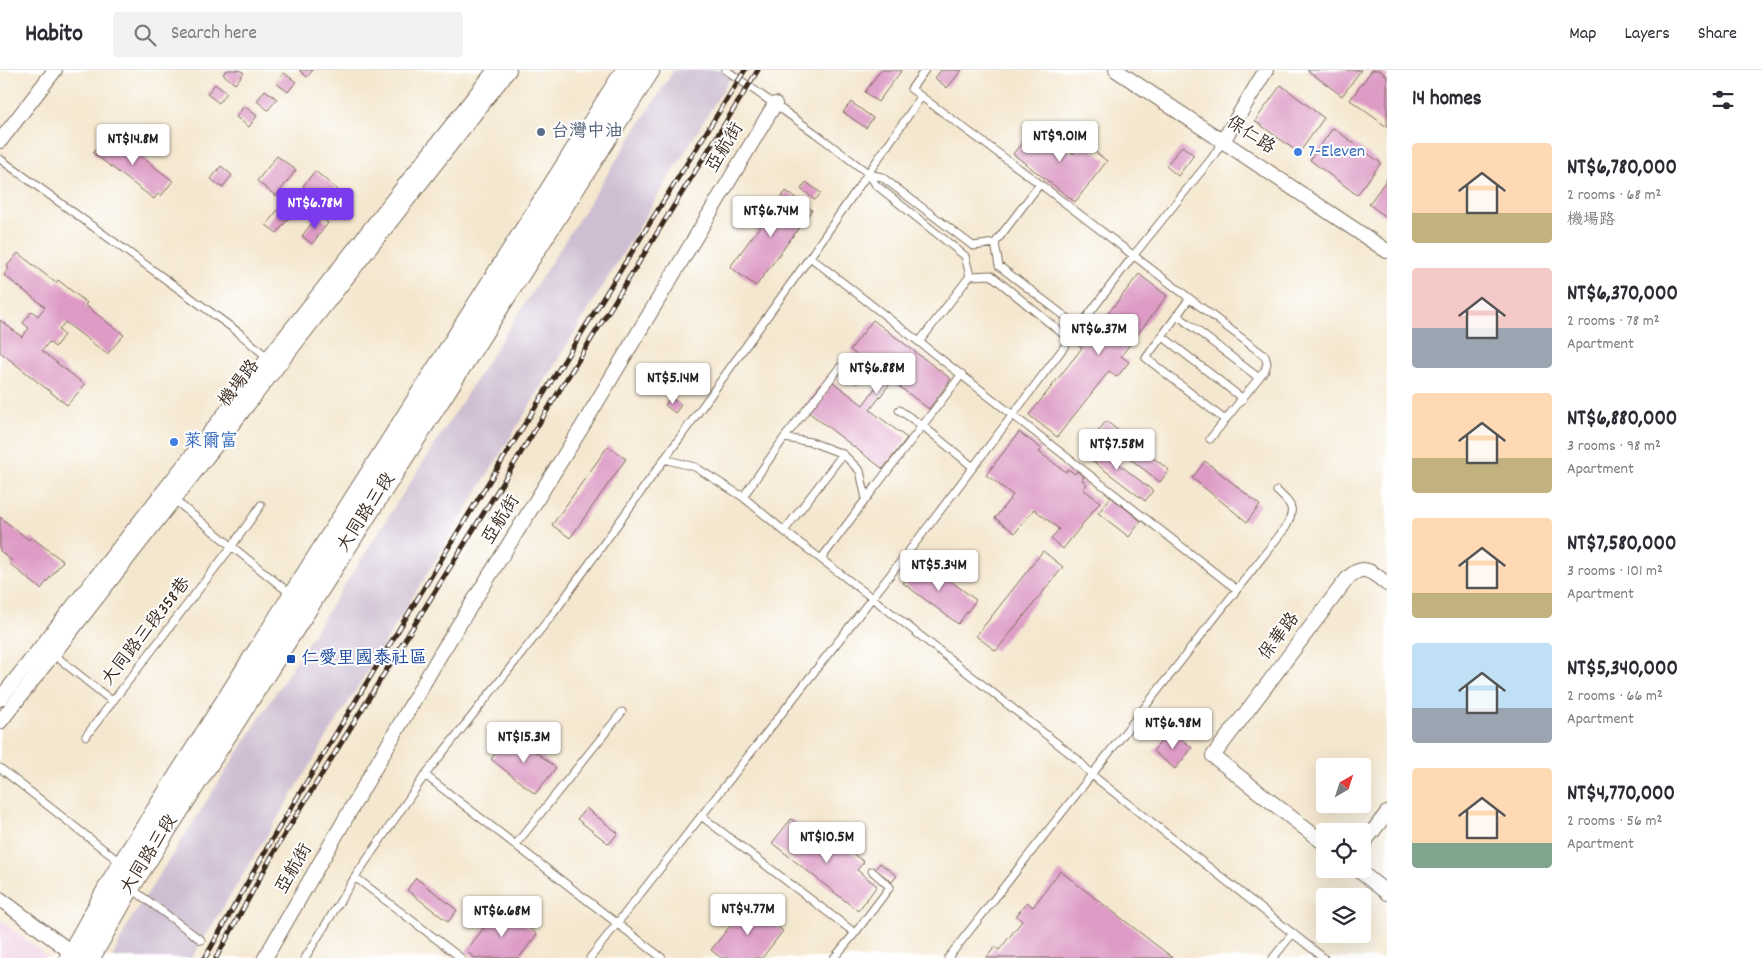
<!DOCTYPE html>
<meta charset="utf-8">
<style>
:root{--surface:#fff;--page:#f2f2f3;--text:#2b2b33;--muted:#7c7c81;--line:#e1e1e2;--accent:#7c3aed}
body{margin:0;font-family:Dekko,"LXGW WenKai TC",sans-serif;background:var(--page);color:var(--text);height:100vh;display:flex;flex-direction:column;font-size:19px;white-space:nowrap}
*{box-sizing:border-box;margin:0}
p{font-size:16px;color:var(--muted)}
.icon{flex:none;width:28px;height:28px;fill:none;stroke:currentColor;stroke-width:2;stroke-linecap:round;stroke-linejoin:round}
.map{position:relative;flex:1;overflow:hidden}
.details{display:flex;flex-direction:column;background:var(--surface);width:375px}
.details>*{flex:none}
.needle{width:32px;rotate:39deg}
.tools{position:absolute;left:1316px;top:688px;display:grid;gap:10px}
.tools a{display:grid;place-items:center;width:55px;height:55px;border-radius:5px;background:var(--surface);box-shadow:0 5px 20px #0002;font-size:25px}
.price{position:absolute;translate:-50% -42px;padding:0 11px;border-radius:5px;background:#fff;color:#222;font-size:16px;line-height:32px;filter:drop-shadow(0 1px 2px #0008)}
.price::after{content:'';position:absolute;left:50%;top:30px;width:15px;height:11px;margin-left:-8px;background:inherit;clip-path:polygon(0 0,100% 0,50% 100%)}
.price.current{background:var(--accent);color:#fff}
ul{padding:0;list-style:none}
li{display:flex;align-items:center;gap:15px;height:125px;padding:0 25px}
li span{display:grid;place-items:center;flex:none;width:140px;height:100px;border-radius:5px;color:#555}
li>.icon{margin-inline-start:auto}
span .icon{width:60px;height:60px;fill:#fffc;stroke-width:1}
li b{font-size:21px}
h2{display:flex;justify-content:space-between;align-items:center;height:60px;padding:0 25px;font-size:21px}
header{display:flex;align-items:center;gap:30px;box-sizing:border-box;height:70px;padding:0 25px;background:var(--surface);border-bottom:1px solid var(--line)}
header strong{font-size:24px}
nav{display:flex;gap:28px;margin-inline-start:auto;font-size:18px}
.search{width:350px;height:45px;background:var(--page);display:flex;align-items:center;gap:12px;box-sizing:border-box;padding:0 18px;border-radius:5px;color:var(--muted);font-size:19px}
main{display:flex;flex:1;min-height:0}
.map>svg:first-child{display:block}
</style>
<header>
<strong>Habito</strong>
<div class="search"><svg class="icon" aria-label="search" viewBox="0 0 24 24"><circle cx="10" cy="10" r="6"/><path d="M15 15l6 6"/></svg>Search here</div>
<nav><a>Map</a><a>Layers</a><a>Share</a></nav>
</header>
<main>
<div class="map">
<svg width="1387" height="888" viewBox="0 0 1387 888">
<rect width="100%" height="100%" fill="#fff"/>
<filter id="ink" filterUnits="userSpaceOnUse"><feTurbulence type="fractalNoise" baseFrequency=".02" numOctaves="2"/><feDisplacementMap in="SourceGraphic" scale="10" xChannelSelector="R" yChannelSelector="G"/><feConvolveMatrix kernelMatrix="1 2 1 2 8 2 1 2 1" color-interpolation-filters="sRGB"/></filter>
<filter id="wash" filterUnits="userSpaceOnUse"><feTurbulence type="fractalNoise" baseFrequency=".0096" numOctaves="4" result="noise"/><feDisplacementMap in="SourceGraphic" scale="20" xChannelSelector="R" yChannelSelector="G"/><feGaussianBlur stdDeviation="1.12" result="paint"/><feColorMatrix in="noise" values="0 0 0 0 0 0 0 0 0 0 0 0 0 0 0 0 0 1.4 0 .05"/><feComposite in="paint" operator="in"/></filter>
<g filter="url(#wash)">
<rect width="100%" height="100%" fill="#f4e7cf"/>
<path fill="#f0d0e4" d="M0 849 2 851 49 888H0Z"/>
<path fill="#cebed1" d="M674 0H735L192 888H112L128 854Z"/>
<g id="blocks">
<path fill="#dd9bc5" d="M227 0H239L244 3 235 14 223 4Z
M299 0H313L307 7Z
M881 0H902L878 32 865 22Z
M941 0H962L947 18 935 8Z
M1307 0H1361L1342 26Z
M1372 0H1379L1387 6V57L1350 30Z
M284 3 296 12 288 22 276 13Z
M215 14 227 23 219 33 207 24Z
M1281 15 1324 48 1299 83 1255 51Z
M265 20 277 29 268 40 257 31Z
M851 32 873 48 866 58 843 42Z
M244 36 257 46 249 57 236 47Z
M1035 55 1073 84 1082 72 1107 91 1075 132 1013 84Z
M1333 58 1381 93 1357 125 1310 90Z
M109 62 173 111 161 126 158 124 154 129 93 83Z
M1182 76 1194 85 1178 106 1166 96Z
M277 86 296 100 276 126 257 111Z
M221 96 232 105 222 118 211 109Z
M315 101 337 119 325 134 303 116Z
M1387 109V148L1369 134Z
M806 112 821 123 815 130 801 119Z
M786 121 812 140 756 216 730 197Z
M286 129 297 137 277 163 266 155Z
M318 145 328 153 312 174 302 166Z
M18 183 56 213 58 210 87 233 85 235 124 265 107 284 65 252 59 260 64 265 55 277 49 272 42 281 85 315 67 335 0 282V250L22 267 29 258 23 253 32 241 38 246 45 237 4 205 9 198 7 196Z
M1139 204 1167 226 1121 286 1129 292 1117 307 1109 301 1057 367 1029 345 1082 278 1076 274 1083 265 1088 269Z
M873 250 951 309 929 339 892 311 870 340 907 368 883 399 803 338 826 307 863 335 884 306 850 280Z
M670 327 681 335 675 343 665 335Z
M1106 351 1169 400 1160 412 1097 363Z
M1019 362 1042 379 1039 382 1066 402 1068 399 1075 404 1077 401 1084 407 1082 410 1087 414 1083 419 1100 432 1063 479 1051 469 1059 459 1034 439 1015 463 995 448 1013 425 986 405Z
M1091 372 1153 421 1145 431 1082 383Z
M608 376 626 389 570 468 552 455Z
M1205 391 1260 435 1247 452 1192 408Z
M1111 427 1141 451 1129 467 1098 443Z
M0 447 29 470 31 467 63 491 41 519 10 494 12 491 0 481Z
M1043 481 1063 497 996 581 976 566Z
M921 489 976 530 958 554 903 513Z
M1171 660 1192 678 1175 699 1153 681Z
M512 663 556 698 535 724 491 689Z
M586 738 618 763 609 774 577 749Z
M791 749 825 775 831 767 864 792 857 800 877 816 858 841 772 773Z
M880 793 897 806 892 812 875 799Z
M1060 801 1173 888H986L995 877 999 880 1022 851 1016 846 1027 832 1033 837Z
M416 808 457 840 448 852 407 820Z
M748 833 783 861 762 888H721L711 880Z
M501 836 537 864 519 888H475L466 881Z"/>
</g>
</g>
<g filter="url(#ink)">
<use href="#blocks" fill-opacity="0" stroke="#7c6c5c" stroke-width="1"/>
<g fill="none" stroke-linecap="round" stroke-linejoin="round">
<defs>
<path id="service" d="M726 0 815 63 869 104 882 107 973 176 995 173 999 196 1079 257
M925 0 911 19 1040 114 1265 286 1267 293 1265 300 1210 369
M0 89 238 262 268 288
M869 104 876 115 965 186 970 206 991 205 1069 269
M995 173 1040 114
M810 187 1236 519
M1189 229 1146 288 1225 350
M1177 245 1259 308
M1162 266 1243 329
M920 271 970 206
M899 340 923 356 973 397
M784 368 840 297 856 309
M664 389 695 397 743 427 784 461 871 527 1077 689 1092 705 1324 888
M743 427 784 368 811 372 843 384 860 401 866 429 821 489
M172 428 292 525
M866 429 962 304
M784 461 843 384
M53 584 112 631
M86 666 232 476 261 435
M0 698 121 793
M425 705 662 888
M701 746 855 863 890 817 872 801
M516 774 622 642
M355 807 461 888
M132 819 201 870
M305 888 355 807 425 705 553 544 810 187 921 27
M590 888 930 454 1133 186 1212 88 1223 71
M834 888 855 863
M948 888 1286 457C1296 438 1292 435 1277 421
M1273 888 1293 863"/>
<path id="minor" d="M1116 0 1387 181
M0 71 55 0
M1223 71 1266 0
M0 629 495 0
M0 652 509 0
M1325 774 1213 686 1347 509C1363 492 1372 502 1387 514
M1362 775 1387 743
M1357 799 1387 823
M0 829 79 888
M265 888 440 585 582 357 775 34"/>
<path id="primary" d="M70 888 115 807 627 0
M89 888 129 817 649 0"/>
</defs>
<use href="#service" stroke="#7c6c5c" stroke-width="9"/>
<use href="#minor" stroke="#7c6c5c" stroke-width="16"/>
<use href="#primary" stroke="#7c6c5c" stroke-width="23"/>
<use href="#service" stroke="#fff" stroke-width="7"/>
<use href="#minor" stroke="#fff" stroke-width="14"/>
<use href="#primary" stroke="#fff" stroke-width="21"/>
<defs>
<path id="rail" d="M205 888 271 771 459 460 745 0
M216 888 278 775 758 0"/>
</defs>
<use href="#rail" stroke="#3b2a1e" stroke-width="5"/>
<use href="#rail" stroke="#fff" stroke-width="3" stroke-dasharray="9" stroke-linecap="butt"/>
</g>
</g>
<circle fill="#5c6f8a" stroke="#fff" stroke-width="2" cx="541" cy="62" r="5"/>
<g fill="#3f7fe0" stroke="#fff" stroke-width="2">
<circle cx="1298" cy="82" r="5"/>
<circle cx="174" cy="372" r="5"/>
</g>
<rect fill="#1a4fb4" stroke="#fff" stroke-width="2" x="286" y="584" width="10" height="10" rx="2.5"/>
<g text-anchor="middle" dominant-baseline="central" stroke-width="4" stroke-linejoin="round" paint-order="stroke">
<g font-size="18" fill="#4e5e75" stroke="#fff" text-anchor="start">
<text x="551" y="62">台灣中油</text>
</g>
<g font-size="18" fill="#3b2a1e" stroke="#fff">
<text transform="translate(1250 66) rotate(33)">保仁路</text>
<text transform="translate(726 78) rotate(-59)">亞航街</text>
<text transform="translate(240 314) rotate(-52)">機場路</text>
<text transform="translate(367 443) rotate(-57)">大同路三段</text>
<text transform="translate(502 450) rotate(-58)">亞航街</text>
<text transform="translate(147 562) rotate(-52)">大同路三段358巷</text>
<text transform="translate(1280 567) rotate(-53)">保華路</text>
<text transform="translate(150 785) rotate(-58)">大同路三段</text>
<text transform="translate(295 799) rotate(-60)">亞航街</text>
</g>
<g font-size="18" fill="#366cbe" stroke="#fff" text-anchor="start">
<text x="1308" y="82">7-Eleven</text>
<text x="184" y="372">萊爾富</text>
</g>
<g font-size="18" fill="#164399" stroke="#fff" text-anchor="start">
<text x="301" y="589">仁愛里國泰社區</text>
</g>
</g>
</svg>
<div class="tools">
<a><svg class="needle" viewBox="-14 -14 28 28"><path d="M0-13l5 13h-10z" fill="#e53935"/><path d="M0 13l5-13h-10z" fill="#7c7c81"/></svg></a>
<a><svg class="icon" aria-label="locate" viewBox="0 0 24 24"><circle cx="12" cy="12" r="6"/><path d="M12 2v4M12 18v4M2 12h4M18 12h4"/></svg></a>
<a><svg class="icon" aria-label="layers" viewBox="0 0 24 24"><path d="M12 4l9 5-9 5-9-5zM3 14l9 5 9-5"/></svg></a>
</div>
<b class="price" style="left:1060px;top:93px">NT$9.01M</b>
<b class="price" style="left:133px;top:96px">NT$14.8M</b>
<b class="price current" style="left:315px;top:160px">NT$6.78M</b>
<b class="price" style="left:771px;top:168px">NT$6.74M</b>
<b class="price" style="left:1099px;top:286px">NT$6.37M</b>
<b class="price" style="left:877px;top:325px">NT$6.88M</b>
<b class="price" style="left:673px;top:335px">NT$5.14M</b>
<b class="price" style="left:1117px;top:401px">NT$7.58M</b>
<b class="price" style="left:939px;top:522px">NT$5.34M</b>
<b class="price" style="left:1173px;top:680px">NT$6.98M</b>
<b class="price" style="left:524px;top:694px">NT$15.3M</b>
<b class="price" style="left:827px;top:794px">NT$10.5M</b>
<b class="price" style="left:748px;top:866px">NT$4.77M</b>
<b class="price" style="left:502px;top:868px">NT$6.68M</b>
</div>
<section class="details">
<h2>14 homes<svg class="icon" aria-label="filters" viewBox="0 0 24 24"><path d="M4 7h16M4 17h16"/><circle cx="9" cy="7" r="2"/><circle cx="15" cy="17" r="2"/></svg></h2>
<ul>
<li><span style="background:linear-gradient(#ffd9b3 70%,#c2b280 0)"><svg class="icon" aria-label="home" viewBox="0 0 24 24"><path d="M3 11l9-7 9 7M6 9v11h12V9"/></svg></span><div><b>NT$6,780,000</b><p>2 rooms · 68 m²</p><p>機場路</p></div></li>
<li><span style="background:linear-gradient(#f6c9c9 60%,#9aa5b1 0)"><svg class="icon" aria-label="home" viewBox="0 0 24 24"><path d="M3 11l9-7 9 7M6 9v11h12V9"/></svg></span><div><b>NT$6,370,000</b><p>2 rooms · 78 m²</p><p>Apartment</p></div></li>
<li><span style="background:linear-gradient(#ffd9b3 65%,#c2b280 0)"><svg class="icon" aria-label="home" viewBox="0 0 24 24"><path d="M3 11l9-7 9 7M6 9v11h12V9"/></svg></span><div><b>NT$6,880,000</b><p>3 rooms · 98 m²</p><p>Apartment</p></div></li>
<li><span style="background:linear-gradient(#ffd9b3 75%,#c2b280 0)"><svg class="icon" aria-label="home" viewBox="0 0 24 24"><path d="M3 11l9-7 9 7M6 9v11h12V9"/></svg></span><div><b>NT$7,580,000</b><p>3 rooms · 101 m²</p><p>Apartment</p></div></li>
<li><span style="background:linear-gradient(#bfe0f5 65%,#9aa5b1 0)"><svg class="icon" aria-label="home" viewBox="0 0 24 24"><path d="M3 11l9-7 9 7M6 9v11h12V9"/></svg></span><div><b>NT$5,340,000</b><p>2 rooms · 66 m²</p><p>Apartment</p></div></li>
<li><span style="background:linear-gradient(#ffd9b3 75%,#7fa58c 0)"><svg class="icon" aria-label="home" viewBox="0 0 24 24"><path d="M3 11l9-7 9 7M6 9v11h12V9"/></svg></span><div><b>NT$4,770,000</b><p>2 rooms · 56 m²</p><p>Apartment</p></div></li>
</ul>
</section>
</main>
